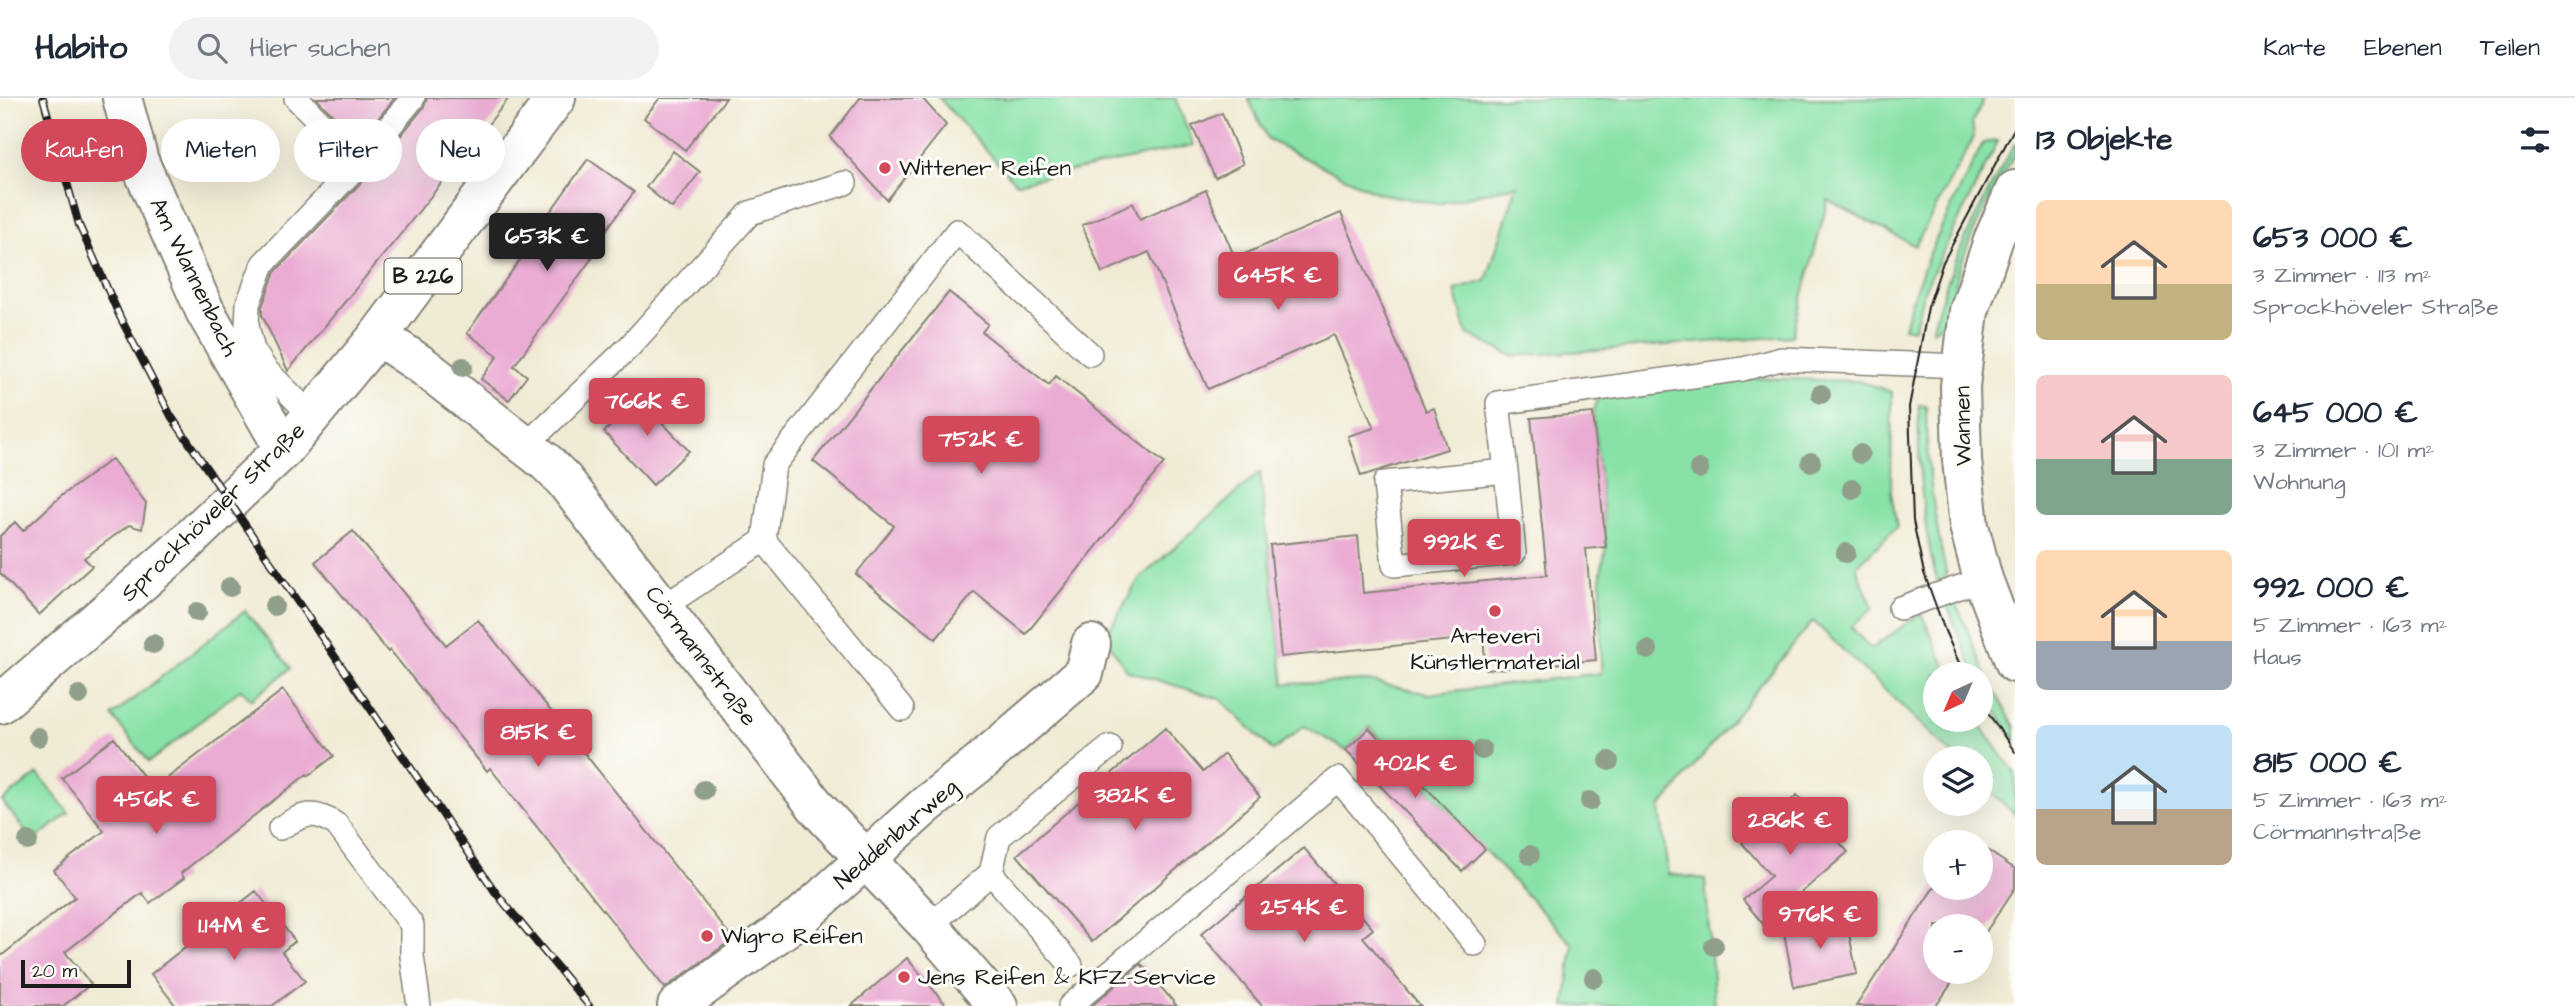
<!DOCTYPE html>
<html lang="de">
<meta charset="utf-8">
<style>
:root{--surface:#fff;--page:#f2f2f3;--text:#1f2937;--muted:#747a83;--line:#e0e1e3;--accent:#d1495b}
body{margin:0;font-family:"Architects Daughter",sans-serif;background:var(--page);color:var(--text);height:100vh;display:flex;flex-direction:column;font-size:26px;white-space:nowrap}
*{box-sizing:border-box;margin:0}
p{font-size:23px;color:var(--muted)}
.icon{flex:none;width:38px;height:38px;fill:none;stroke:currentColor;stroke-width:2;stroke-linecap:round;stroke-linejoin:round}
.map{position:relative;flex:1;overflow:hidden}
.drawer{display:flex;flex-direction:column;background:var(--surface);width:560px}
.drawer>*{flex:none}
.guide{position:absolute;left:21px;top:21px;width:665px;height:63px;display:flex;gap:14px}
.needle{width:46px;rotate:224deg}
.controls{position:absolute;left:1923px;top:564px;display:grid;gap:14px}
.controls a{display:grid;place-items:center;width:70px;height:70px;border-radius:50%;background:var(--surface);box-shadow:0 7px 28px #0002;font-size:35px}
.scale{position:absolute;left:21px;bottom:18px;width:110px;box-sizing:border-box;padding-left:7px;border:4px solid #1c1c1c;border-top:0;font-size:19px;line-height:24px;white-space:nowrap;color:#1c1c1c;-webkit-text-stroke:5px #fdfcf7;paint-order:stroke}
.price{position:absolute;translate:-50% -60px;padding:0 16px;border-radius:7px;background:var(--accent);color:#fff;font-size:23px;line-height:46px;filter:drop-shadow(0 2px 4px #0008)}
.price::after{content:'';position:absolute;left:50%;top:42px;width:21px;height:16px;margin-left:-10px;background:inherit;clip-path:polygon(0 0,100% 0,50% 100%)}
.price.selected{background:#222;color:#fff}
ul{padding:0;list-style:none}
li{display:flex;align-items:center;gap:21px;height:175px;padding:0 21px}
li span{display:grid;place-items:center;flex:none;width:196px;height:140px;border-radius:10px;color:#555}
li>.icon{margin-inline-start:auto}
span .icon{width:84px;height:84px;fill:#fffc;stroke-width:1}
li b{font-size:30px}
h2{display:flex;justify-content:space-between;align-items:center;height:84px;padding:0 21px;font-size:30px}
.tag{padding:0 24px;border-radius:32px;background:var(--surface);box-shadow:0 7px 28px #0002;font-size:24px;line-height:63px}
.tag.selected{background:var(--accent);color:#fff}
header{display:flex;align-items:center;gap:42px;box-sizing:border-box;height:98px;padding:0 35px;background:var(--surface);border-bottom:2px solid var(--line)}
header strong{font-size:33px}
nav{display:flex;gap:38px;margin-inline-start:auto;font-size:24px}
.search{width:490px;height:63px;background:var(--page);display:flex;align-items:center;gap:18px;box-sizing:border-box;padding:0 24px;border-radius:38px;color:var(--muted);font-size:26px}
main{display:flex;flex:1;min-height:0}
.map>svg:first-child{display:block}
</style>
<header>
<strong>Habito</strong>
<div class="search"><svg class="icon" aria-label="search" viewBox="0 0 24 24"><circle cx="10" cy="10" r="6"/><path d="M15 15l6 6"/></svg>Hier suchen</div>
<nav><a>Karte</a><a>Ebenen</a><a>Teilen</a></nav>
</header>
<main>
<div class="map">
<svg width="2015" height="908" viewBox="0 0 2015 908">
<rect width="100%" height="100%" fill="#fdfcf7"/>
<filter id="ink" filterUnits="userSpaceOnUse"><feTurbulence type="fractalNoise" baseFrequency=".0143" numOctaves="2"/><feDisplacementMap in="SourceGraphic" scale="14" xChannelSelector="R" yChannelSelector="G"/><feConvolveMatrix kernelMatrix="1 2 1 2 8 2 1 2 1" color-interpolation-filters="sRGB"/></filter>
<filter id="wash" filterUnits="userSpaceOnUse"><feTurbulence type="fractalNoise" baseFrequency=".00686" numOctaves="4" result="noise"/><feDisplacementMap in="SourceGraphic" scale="28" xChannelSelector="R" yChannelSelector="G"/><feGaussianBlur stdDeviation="1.57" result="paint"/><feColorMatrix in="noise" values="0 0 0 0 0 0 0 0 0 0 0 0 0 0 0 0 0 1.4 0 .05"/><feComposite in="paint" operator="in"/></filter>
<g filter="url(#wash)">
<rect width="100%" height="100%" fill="#f0ebd4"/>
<path fill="#88e2a7" stroke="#527f62" stroke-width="2" d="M939 0H1175L1194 47 1016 85Z
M1248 0H1985L1972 24 1974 39 1915 148 1828 102 1792 238 1512 258 1467 236 1455 192 1486 183 1517 87 1438 106 1377 95 1268 42Z
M1998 43 1925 190 1914 231 1904 229C1923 159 1952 109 1983 45Z
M2015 45V55C1992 96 1966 141 1955 187 1950 206 1952 223 1932 232 1950 165 1981 105 2015 45Z
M1748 280 1858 283 1892 294 1891 394 1897 429 1856 469 1873 510 1851 529 1871 551 1921 515 1949 576H1936V621H1976L2015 675V717L1981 684V660H1956L1813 523 1660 710 1668 776 1705 781 1715 908H1565L1573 847 1370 629 1346 652 1304 628 1273 653 1220 601 1127 573 1105 539 1139 481 1260 374 1284 586 1369 583 1428 596 1601 575V474L1606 449 1593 315 1599 298Z
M1919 307 1926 308C1926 367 1934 422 1947 478L1937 484C1922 425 1917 368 1919 307Z
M1956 505 1987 579 2015 629V643L1981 589V576H1975L1947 507Z
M245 513 291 570 251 602 241 591 149 664 112 618Z
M38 676 69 715 33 743 2 703Z"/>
<g id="blocks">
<path fill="#eaacd3" d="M316 0H395L359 44Z
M427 0H509L404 132 288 273 262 217V209L275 174 371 74 424 9Z
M660 0H726L685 52 644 20Z
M860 0H922L946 27 887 102 830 39Z
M1222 15 1243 66 1215 80 1192 28Z
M673 53 700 74 672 110 646 89Z
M588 61 634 94 588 157 592 160 514 268 527 278 509 302 481 281 498 258 467 235 546 126 543 124Z
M1206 92 1235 160 1341 115 1426 313 1434 310 1447 351 1361 378 1348 338 1374 330 1334 237 1208 291 1149 154 1102 175 1082 127 1133 105 1140 121Z
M949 194 988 226 982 234 1049 287 1056 278 1164 365 1026 536 974 494 936 541 856 476 894 428 813 363Z
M649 292 669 314 660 322 689 353 653 387 604 334Z
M1593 315 1606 449 1586 451 1596 562 1486 572 1483 539 1281 559 1270 447 1358 438 1363 495 1547 477 1531 320Z
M112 361 146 406 142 431 129 427 84 460 92 468 39 517 0 475V438L15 424 23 433 60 399Z
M353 433 446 547 478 522 733 841 665 890 490 670 487 673 390 552 388 554 315 464Z
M283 592 334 658 308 678 307 676 181 775 184 780 150 805 142 795 65 854 91 886 63 908H0V859L75 799 54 772 104 733 62 680 114 640 153 691Z
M1165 630 1203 674 1224 656 1260 699 1092 844 1017 757Z
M1369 630 1485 751 1462 773 1346 652Z
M1797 697 1848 754 1764 827 1743 802 1771 778 1742 745Z
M1981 748 2015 771V790L1981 841V828H1936V873H1960L1936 908H1856L1934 789H1981Z
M1304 750 1373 831 1363 839 1420 908H1262L1201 836Z
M256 793 295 843 282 854 305 883 272 908H176L151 876Z
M1845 816 1857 876 1794 889 1783 829Z
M907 860 947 908H851Z
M1141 866 1177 908H1092L1096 904Z"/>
</g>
</g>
<g filter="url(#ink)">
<use href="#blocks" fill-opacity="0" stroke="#868478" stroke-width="2"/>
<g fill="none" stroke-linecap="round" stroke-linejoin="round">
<defs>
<path id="service" d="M296 0 360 65
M312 318 266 272 253 252 247 228 248 206 263 166 360 65 413 0
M526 347 630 248 750 115 845 85
M1506 373 1514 455 1394 467 1385 385 1506 373 1498 305 1743 271 1781 261 1962 268
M764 442 902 611
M663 509 764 442 774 367 957 133 1090 256
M1900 510 1983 481
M280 730C303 716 313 711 337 727L412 827V858L419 908
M929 828 991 775
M1071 867 991 775 999 739 1110 649
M1070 908 1338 681 1475 846"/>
<path id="minor" d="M122 0 139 63 205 213 284 351
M2015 92 1994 140 1969 213 1960 288 1962 362 1969 428 1983 481 2015 565
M378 238 423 268 546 364 564 382 818 711 929 828 998 908
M677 908 802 818 926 707 978 666 1084 575 1091 546"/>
<path id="primary" d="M0 606 174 456 284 351 378 238 556 0"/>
</defs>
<use href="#service" stroke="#868478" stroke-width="26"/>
<use href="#minor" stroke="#868478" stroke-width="42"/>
<use href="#primary" stroke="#868478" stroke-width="42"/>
<use href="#service" stroke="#fff" stroke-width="23"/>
<use href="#minor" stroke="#fff" stroke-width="38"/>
<use href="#primary" stroke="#fff" stroke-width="38"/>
<path stroke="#1c1c1c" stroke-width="2" d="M1964 576 1945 533 1924 475 1913 423 1909 309 1928 209 1943 164 2015 29
M1981 605 2015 654"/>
<defs>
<path id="rail" d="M43 0 79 127 120 219 171 318 496 795 589 908"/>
</defs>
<use href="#rail" stroke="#1c1c1c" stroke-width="8"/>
<use href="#rail" stroke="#fdfcf7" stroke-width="5" stroke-dasharray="16" stroke-linecap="butt"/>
</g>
<g fill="#909f8a">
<circle cx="463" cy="269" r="10"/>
<circle cx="1821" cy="296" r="10"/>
<circle cx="1860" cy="356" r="10"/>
<circle cx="1811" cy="364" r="10"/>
<circle cx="1699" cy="371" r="10"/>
<circle cx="1852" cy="391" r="10"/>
<circle cx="1846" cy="455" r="10"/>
<circle cx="230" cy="489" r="10"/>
<circle cx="274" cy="508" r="10"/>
<circle cx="197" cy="514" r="10"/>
<circle cx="153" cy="546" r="10"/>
<circle cx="1648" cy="552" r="10"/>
<circle cx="79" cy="597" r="10"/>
<circle cx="38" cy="639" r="10"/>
<circle cx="1482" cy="652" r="10"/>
<circle cx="1609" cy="663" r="10"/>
<circle cx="704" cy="692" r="10"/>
<circle cx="1590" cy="703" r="10"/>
<circle cx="28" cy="743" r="10"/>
<circle cx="1530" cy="757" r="10"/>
<circle cx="1714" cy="848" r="10"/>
<circle cx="1594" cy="880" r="10"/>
</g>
</g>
<g fill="#d1495b" stroke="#fdfcf7" stroke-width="2.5">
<circle cx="885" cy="70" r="7"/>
<circle cx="1495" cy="513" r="7"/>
<circle cx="707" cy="838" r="7"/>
<circle cx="904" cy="879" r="7"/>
</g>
<g text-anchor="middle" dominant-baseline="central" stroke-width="6" stroke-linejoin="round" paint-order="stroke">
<rect fill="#fdfcf7" stroke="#605f5e" stroke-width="2" x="384.5" y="160.5" width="77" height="35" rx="5"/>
<g font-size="21" font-weight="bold" fill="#1c1c1c">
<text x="423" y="178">B 226</text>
</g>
<g font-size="23" fill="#1c1c1c" stroke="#fdfcf7" text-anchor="start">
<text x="899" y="70">Wittener Reifen</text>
<text x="1495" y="538" text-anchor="middle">Arteveri<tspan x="1495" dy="26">Künstlermaterial</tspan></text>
<text x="721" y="838">Wigro Reifen</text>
<text x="918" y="879">Jens Reifen &amp; KFZ-Service</text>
</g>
<g font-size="23" fill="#1c1c1c" stroke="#fdfcf7">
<text transform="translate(194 179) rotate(64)">Am Wannenbach</text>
<text transform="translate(1963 328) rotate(-91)">Wannen</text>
<text transform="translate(213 414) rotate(-44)">Sprockhöveler Straße</text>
<text transform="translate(701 558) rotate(53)">Cörmannstraße</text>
<text transform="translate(896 736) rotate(-41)">Neddenburweg</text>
</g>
</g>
</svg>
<div class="controls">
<a><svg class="needle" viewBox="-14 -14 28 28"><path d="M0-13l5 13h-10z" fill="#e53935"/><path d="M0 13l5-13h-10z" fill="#747a83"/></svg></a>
<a><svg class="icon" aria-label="layers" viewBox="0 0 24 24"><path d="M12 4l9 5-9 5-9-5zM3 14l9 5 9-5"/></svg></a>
<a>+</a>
<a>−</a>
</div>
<div class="scale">20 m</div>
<b class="price selected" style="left:547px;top:175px">653K €</b>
<b class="price" style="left:1278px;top:214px">645K €</b>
<b class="price" style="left:647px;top:340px">766K €</b>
<b class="price" style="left:981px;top:378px">752K €</b>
<b class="price" style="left:1464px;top:481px">992K €</b>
<b class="price" style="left:538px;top:671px">815K €</b>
<b class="price" style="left:1415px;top:702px">402K €</b>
<b class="price" style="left:1135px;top:734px">382K €</b>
<b class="price" style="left:156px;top:738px">456K €</b>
<b class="price" style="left:1790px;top:759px">286K €</b>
<b class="price" style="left:1304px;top:846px">254K €</b>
<b class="price" style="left:1820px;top:853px">976K €</b>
<b class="price" style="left:234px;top:864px">1.14M €</b>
<div class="guide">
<a class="tag selected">Kaufen</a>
<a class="tag">Mieten</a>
<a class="tag">Filter</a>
<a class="tag">Neu</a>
</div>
</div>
<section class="drawer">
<h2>13 Objekte<svg class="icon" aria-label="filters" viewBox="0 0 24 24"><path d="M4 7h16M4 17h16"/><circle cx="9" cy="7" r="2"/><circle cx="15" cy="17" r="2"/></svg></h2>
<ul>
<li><span style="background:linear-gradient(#ffd9b3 60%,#c2b280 0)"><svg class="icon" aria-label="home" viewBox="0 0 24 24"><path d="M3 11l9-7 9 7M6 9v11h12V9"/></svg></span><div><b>653 000 €</b><p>3 Zimmer · 113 m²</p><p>Sprockhöveler Straße</p></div></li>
<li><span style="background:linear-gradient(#f6c9c9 60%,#7fa58c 0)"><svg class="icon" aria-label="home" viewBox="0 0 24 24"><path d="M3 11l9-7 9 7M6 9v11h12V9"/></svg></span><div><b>645 000 €</b><p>3 Zimmer · 101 m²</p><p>Wohnung</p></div></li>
<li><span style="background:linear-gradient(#ffd9b3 65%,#9aa5b1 0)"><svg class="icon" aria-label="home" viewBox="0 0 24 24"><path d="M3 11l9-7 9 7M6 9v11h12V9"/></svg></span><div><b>992 000 €</b><p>5 Zimmer · 163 m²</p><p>Haus</p></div></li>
<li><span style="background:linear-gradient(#bfe0f5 60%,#b9a48a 0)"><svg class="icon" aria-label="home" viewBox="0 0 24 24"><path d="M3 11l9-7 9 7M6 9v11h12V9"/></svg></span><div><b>815 000 €</b><p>5 Zimmer · 163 m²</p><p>Cörmannstraße</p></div></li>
</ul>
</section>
</main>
